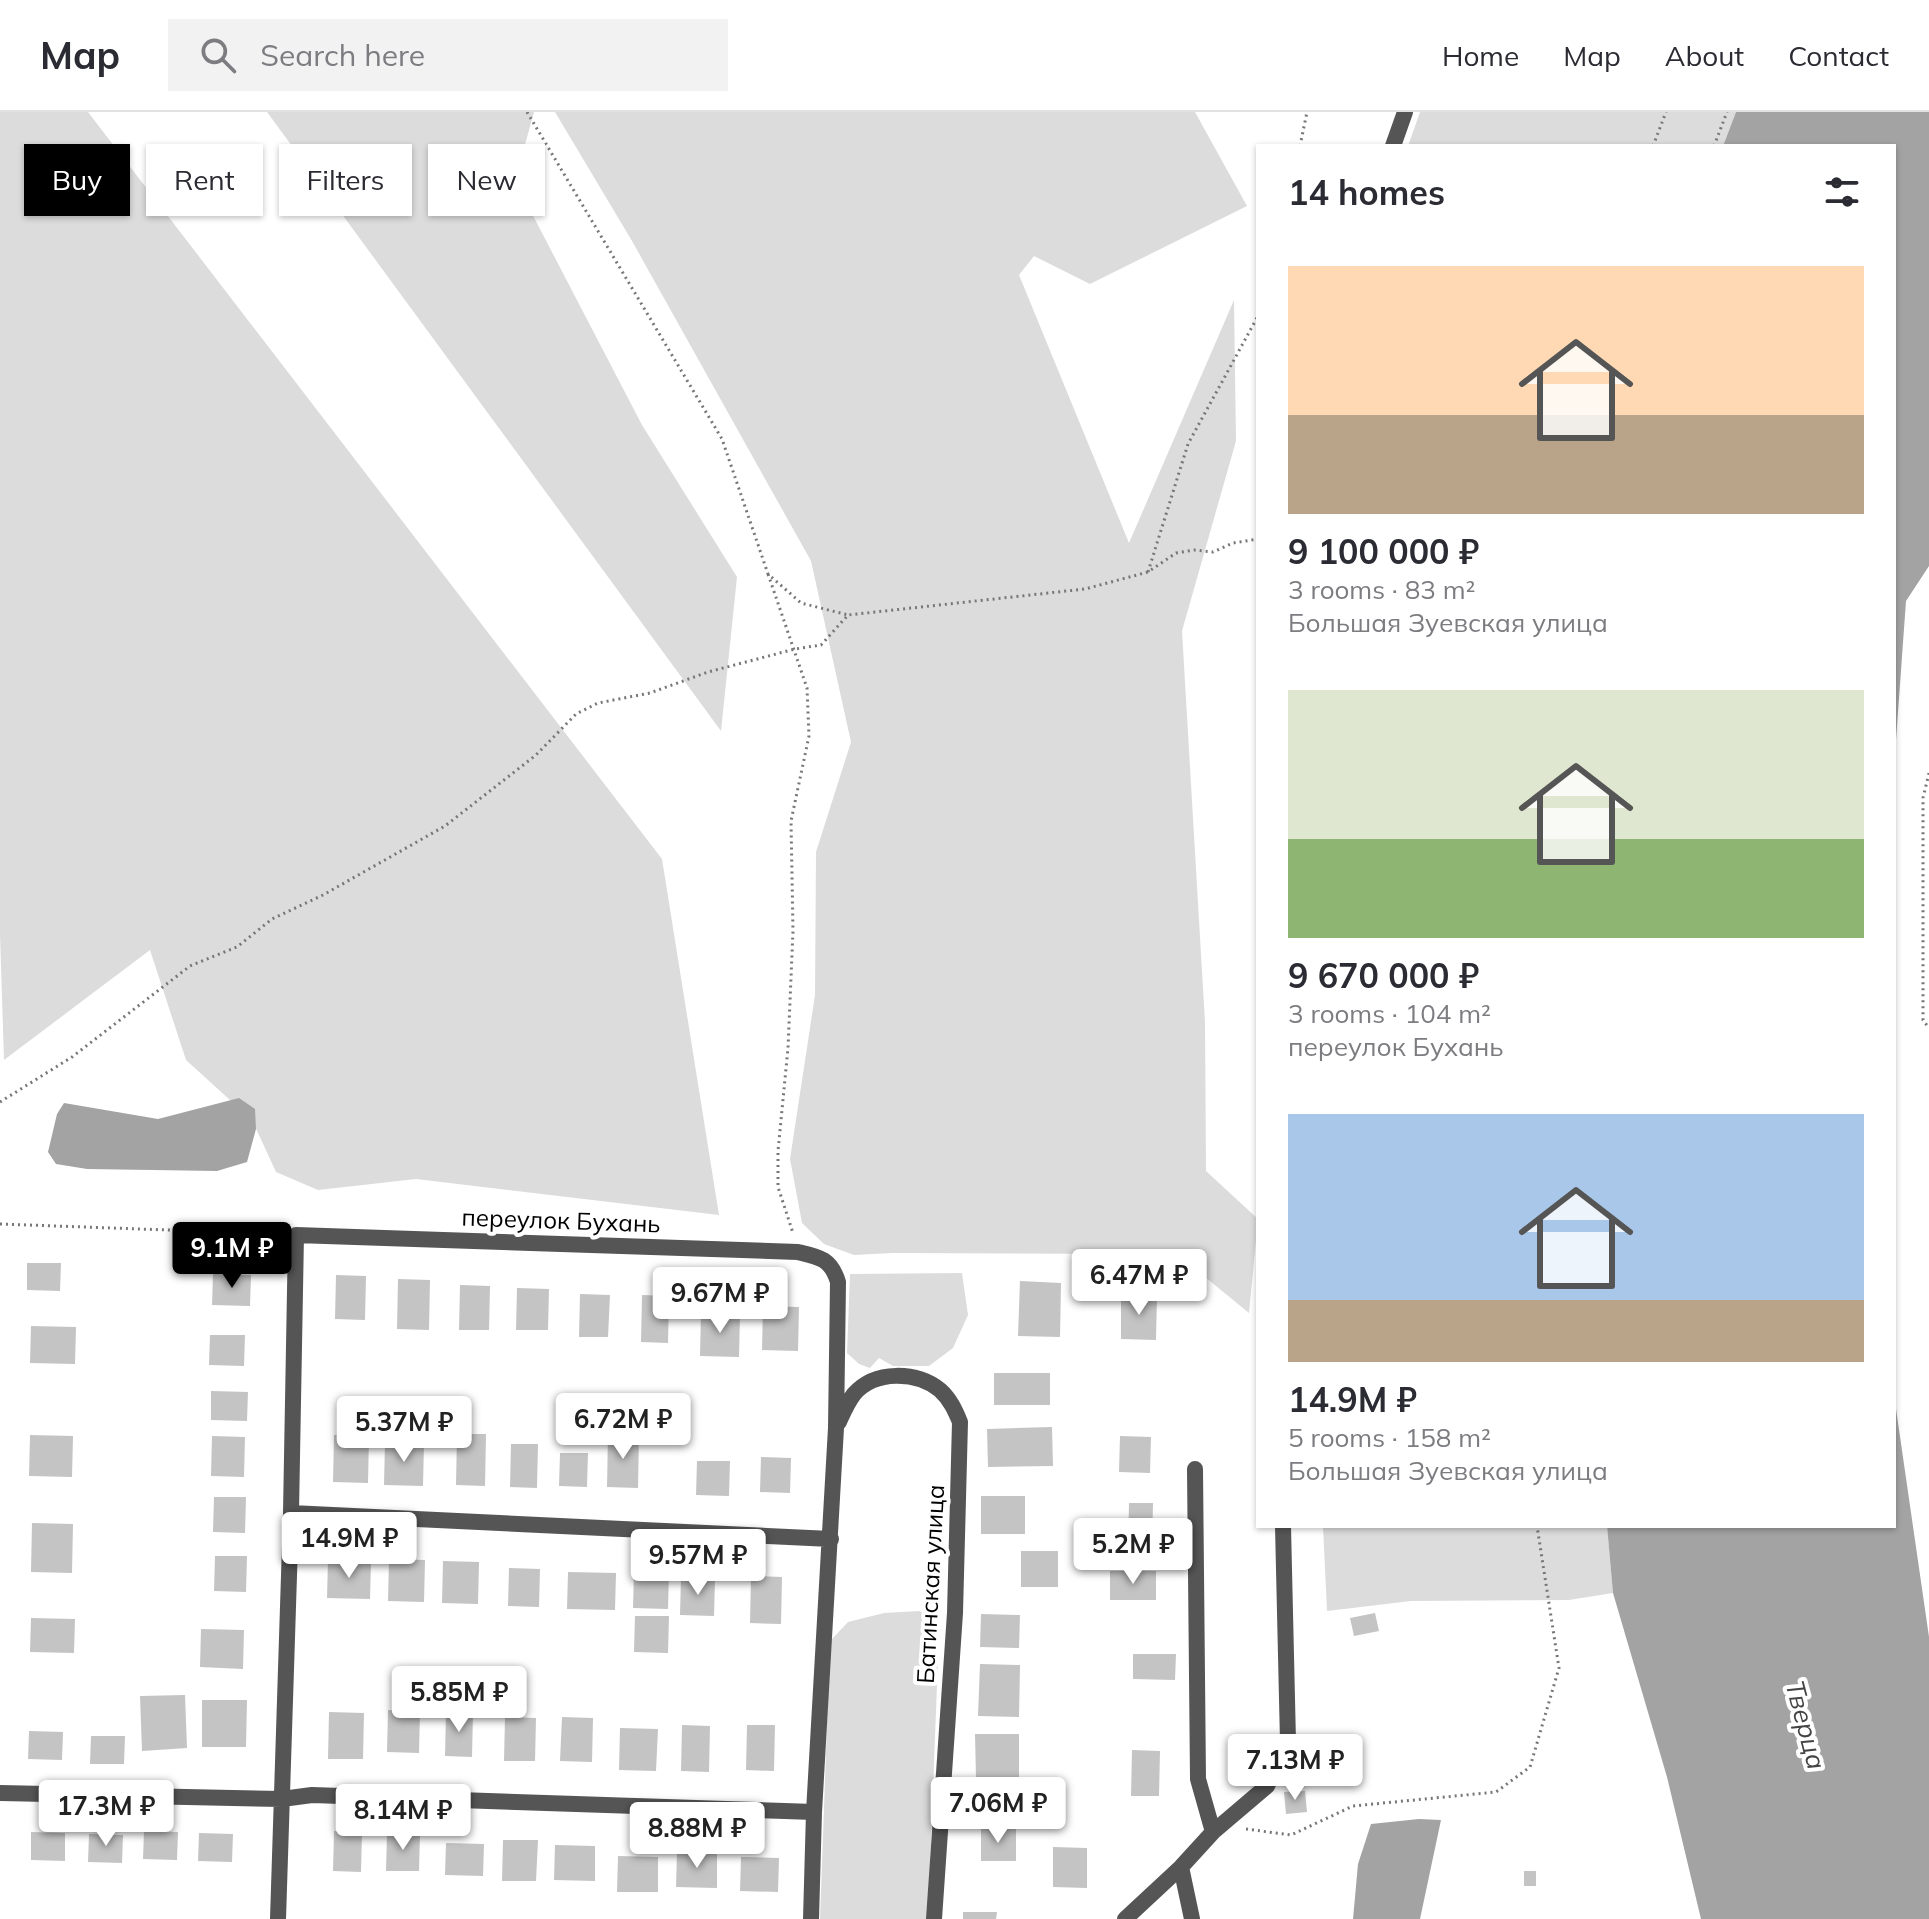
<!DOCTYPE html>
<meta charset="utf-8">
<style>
:root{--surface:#fff;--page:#f2f2f3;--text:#2b2b33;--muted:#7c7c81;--line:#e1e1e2;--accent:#000}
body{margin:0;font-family:Mulish,sans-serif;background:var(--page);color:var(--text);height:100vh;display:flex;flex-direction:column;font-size:30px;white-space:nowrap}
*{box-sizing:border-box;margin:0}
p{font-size:26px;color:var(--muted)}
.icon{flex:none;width:44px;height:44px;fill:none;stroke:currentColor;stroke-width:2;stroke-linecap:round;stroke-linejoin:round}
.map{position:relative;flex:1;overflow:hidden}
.sheet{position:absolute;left:1256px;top:32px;width:640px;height:1384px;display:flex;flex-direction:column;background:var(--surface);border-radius:0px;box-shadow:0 2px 6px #0004}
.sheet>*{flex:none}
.hud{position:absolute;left:24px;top:32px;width:760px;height:72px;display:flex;gap:16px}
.price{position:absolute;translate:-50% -68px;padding:0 18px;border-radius:8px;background:#fff;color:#222;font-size:26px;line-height:52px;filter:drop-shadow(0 2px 4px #0008)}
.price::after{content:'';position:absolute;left:50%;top:48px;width:24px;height:18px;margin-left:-12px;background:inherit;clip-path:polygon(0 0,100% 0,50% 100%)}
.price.selected{background:var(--accent);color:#fff}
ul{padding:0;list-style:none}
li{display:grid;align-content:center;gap:16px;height:424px;padding:0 32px}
li span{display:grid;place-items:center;height:248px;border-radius:0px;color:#555}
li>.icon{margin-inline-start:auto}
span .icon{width:144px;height:144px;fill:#fffc;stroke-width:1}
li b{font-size:34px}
h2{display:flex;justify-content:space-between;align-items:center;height:96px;padding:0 32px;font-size:34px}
.pill{padding:0 28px;border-radius:0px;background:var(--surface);box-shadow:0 2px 6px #0004;font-size:28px;line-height:72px}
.pill.selected{background:var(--accent);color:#fff}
header{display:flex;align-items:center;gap:48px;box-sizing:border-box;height:112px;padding:0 40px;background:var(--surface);border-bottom:2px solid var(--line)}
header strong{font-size:38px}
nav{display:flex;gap:44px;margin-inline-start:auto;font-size:28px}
.search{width:560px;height:72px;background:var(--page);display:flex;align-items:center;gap:20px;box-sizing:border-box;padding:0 28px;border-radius:0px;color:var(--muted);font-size:30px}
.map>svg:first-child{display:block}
</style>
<header>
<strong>Map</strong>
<div class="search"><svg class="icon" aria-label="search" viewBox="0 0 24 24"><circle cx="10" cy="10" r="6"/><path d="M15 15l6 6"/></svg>Search here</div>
<nav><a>Home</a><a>Map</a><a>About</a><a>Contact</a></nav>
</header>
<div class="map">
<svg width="1929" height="1807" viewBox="0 0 1929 1807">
<rect width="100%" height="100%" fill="#fff"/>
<path fill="#dcdcdc" d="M0 0H88L662 747 719 1103 416 1067 318 1078 276 1060 252 1008 186 948 150 838 4 948 0 823Z
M267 0H534L515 69 642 313 737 465 721 619Z
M555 0H1195L1247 94 1090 172 1034 144 1019 163 1129 431 1234 188 1236 329 1182 519 1205 910 1206 1059 1258 1107 1249 1201 1183 1147 1135 1142 893 1141 854 1143 824 1132 802 1111 790 1047 815 883 816 740 851 630 811 449 632 129Z
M1420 0H1736L1723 34H1408Z
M962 1161 968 1203 953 1236 929 1254H893L879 1246 870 1256 859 1252 847 1241 850 1162Z
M1323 1414H1607L1613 1481 1569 1488 1411 1489 1327 1499Z
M919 1499 926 1503 939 1521 928 1807H820L830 1529 848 1510 884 1501Z"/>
<path fill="#a3a3a3" d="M1736 0H1929V454L1906 489 1894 656V34H1723Z
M239 986 255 997 256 1017 247 1050 217 1059 87 1057 56 1052 48 1040 57 1002 64 991 158 1007Z
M1894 1283 1929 1525V1807H1701L1667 1665 1613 1481 1607 1414H1894Z
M1419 1707 1441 1708 1420 1807H1353L1358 1752 1371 1712Z"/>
<path fill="#c4c4c4" d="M27 1151H61L60 1179 27 1178Z
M213 1162 251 1163 250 1194 212 1193Z
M336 1163 366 1164 365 1208 335 1207Z
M398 1167 430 1168 429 1218 397 1217Z
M1020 1169 1061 1171 1060 1225 1018 1224Z
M460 1173 490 1174 489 1218H459Z
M517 1176 549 1177 548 1218H516Z
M580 1182 610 1183 608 1225H579Z
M1121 1182 1157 1183 1156 1228 1121 1227Z
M642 1183 669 1184 668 1231 641 1230Z
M763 1194 799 1195 798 1239 762 1238Z
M701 1201 740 1202 739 1245 700 1244Z
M31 1214 76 1215 75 1252 30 1251Z
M210 1223H245L244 1254 209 1253Z
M994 1261H1050V1293H994Z
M211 1279 248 1280 247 1309 211 1308Z
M1052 1315 1053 1354 988 1355 987 1317Z
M457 1322H486L485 1374 456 1373Z
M608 1322 639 1323 638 1376 607 1375Z
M30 1323 73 1324 72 1365 29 1364Z
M334 1323 369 1324 368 1371 333 1370Z
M212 1324 245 1325 244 1365 211 1364Z
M1120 1324 1151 1325 1150 1361 1119 1360Z
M385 1330 424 1331 423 1374 384 1373Z
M511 1332H538L537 1376 510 1375Z
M560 1341H588L587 1375 559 1374Z
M761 1345 791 1346 790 1381 760 1380Z
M697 1349H730L729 1384 696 1383Z
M981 1384H1025V1422H981Z
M214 1385H246L245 1421 213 1420Z
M1129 1391H1153L1152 1437H1128Z
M32 1411 73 1412 72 1461 31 1460Z
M1021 1439H1058V1475H1021Z
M215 1444H247L246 1480 214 1479Z
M389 1447 425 1448 424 1490 388 1489Z
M328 1448 371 1449 370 1487 327 1486Z
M443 1449 479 1450 478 1492 442 1491Z
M509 1456 540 1457 539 1495 508 1494Z
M634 1459 669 1460 668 1497 633 1496Z
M1110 1459H1156V1488H1110Z
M568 1460 616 1461 615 1498 567 1497Z
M751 1464 782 1465 781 1512 750 1511Z
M681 1466 715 1467 714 1504 680 1503Z
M1375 1501 1379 1519 1354 1524 1350 1506Z
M981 1502 1020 1503 1019 1536 980 1535Z
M635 1504H669L668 1541 634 1540Z
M31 1506 75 1507 74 1541 30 1540Z
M201 1517 244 1518 243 1557 200 1555Z
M1133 1542H1176L1175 1568 1133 1567Z
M980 1552 1020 1553 1019 1605 978 1604Z
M185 1583 187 1636 142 1639 140 1584Z
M202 1588H247L246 1635H202Z
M388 1598 420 1599 419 1641 387 1640Z
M329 1600 364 1601 363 1647H328Z
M446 1600 473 1601 472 1645 445 1644Z
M505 1605 536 1606 535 1649H504Z
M562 1605 593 1606 592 1650 560 1649Z
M682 1613 710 1614 709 1660 681 1659Z
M747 1613H775L774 1659 746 1658Z
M620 1616 658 1617 656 1659 619 1658Z
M29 1619 63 1620 62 1648 28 1647Z
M975 1622H1019V1666H976Z
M91 1624H125L124 1652H90Z
M1132 1638 1160 1639 1159 1684H1131Z
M1305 1679 1307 1700 1286 1702 1284 1680Z
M981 1717H1016V1749H981Z
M144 1719 178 1720 177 1748 143 1747Z
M334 1719 362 1720 361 1760 333 1759Z
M31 1720 65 1721V1749L31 1748Z
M199 1721 233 1722 232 1750 198 1749Z
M387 1721 420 1722 419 1759H386Z
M89 1722 123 1723 122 1751 88 1750Z
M503 1728H538L536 1769H502Z
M446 1731 484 1732 483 1764 445 1763Z
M555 1733 595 1734V1769L554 1768Z
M1053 1735 1087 1736V1776L1053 1775Z
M677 1740 717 1741V1776L676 1775Z
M618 1744 658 1745V1780H617Z
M741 1745 779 1746 778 1780 740 1779Z
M1524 1759H1536V1774H1524Z
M963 1800H997L996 1807H963Z"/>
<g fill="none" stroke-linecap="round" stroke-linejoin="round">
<path stroke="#777" stroke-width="3" stroke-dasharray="2 4" stroke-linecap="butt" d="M527 0 722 327 768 462 801 491 848 503
M1300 34 1307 0
M1653 34 1666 0
M1714 34 1727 0
M1148 460 1188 332 1258 204
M768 462 807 576 809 624 791 709 793 819 788 936 778 1039V1075L793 1121
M1929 661 1923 686V908L1929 916
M0 990 72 945 190 854 237 835 272 807 323 783 445 714 536 643 576 602 598 591 650 581 708 560 795 537 821 533 848 503 1085 477 1148 460 1176 441 1194 438 1213 440 1233 431 1258 427
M0 1112 280 1122
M1246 1717 1291 1723 1353 1694 1496 1680 1530 1655 1559 1556 1537 1414"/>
<path stroke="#555" stroke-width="16" d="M1393 34 1405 0
M839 1310C843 1301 847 1291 854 1282 875 1258 916 1259 940 1278 950 1287 955 1298 960 1310L955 1501 934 1807
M1195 1357 1198 1667 1213 1720
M291 1401 831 1427
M0 1681 282 1687 312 1683 814 1700
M1181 1755 1192 1807
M278 1807 291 1401 296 1123 798 1140C820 1145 831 1147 838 1170L836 1316 814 1700 811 1807
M1125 1807 1181 1755 1213 1720 1267 1674 1288 1630 1283 1414"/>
</g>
<g text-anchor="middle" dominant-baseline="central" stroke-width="8" stroke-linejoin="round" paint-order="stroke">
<g font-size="24" fill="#000" stroke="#fff">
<text transform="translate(561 1108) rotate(2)">переулок Бухань</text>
<text transform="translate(930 1472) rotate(-87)">Батинская улица</text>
</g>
<g font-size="26" font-style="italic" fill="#444" stroke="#fff">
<text transform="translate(1806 1613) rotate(75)">Тверца</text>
</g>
</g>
</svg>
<b class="price selected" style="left:232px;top:1178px">9.1M ₽</b>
<b class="price" style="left:1139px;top:1205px">6.47M ₽</b>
<b class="price" style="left:720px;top:1223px">9.67M ₽</b>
<b class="price" style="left:623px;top:1349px">6.72M ₽</b>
<b class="price" style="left:404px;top:1352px">5.37M ₽</b>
<b class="price" style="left:349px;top:1468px">14.9M ₽</b>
<b class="price" style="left:1133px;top:1474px">5.2M ₽</b>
<b class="price" style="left:698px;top:1485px">9.57M ₽</b>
<b class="price" style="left:459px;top:1622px">5.85M ₽</b>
<b class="price" style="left:1295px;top:1690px">7.13M ₽</b>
<b class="price" style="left:998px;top:1733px">7.06M ₽</b>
<b class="price" style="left:106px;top:1736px">17.3M ₽</b>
<b class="price" style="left:403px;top:1740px">8.14M ₽</b>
<b class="price" style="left:697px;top:1758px">8.88M ₽</b>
<div class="hud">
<a class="pill selected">Buy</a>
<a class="pill">Rent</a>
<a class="pill">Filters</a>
<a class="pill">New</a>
</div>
<section class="sheet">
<h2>14 homes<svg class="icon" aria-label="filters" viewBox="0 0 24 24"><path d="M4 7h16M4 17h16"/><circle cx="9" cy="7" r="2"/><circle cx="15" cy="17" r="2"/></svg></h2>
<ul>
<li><span style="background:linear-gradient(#ffd9b3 60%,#b9a48a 0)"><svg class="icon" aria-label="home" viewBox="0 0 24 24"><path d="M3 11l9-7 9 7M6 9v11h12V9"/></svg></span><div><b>9 100 000 ₽</b><p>3 rooms · 83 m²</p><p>Большая Зуевская улица</p></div></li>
<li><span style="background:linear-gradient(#dfe7d0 60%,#8fb573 0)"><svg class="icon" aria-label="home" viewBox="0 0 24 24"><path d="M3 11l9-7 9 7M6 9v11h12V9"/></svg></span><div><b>9 670 000 ₽</b><p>3 rooms · 104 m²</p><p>переулок Бухань</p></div></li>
<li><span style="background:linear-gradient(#a9c7e8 75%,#b9a48a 0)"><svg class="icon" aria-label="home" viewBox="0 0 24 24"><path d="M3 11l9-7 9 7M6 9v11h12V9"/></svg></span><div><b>14.9M ₽</b><p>5 rooms · 158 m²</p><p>Большая Зуевская улица</p></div></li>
</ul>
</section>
</div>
